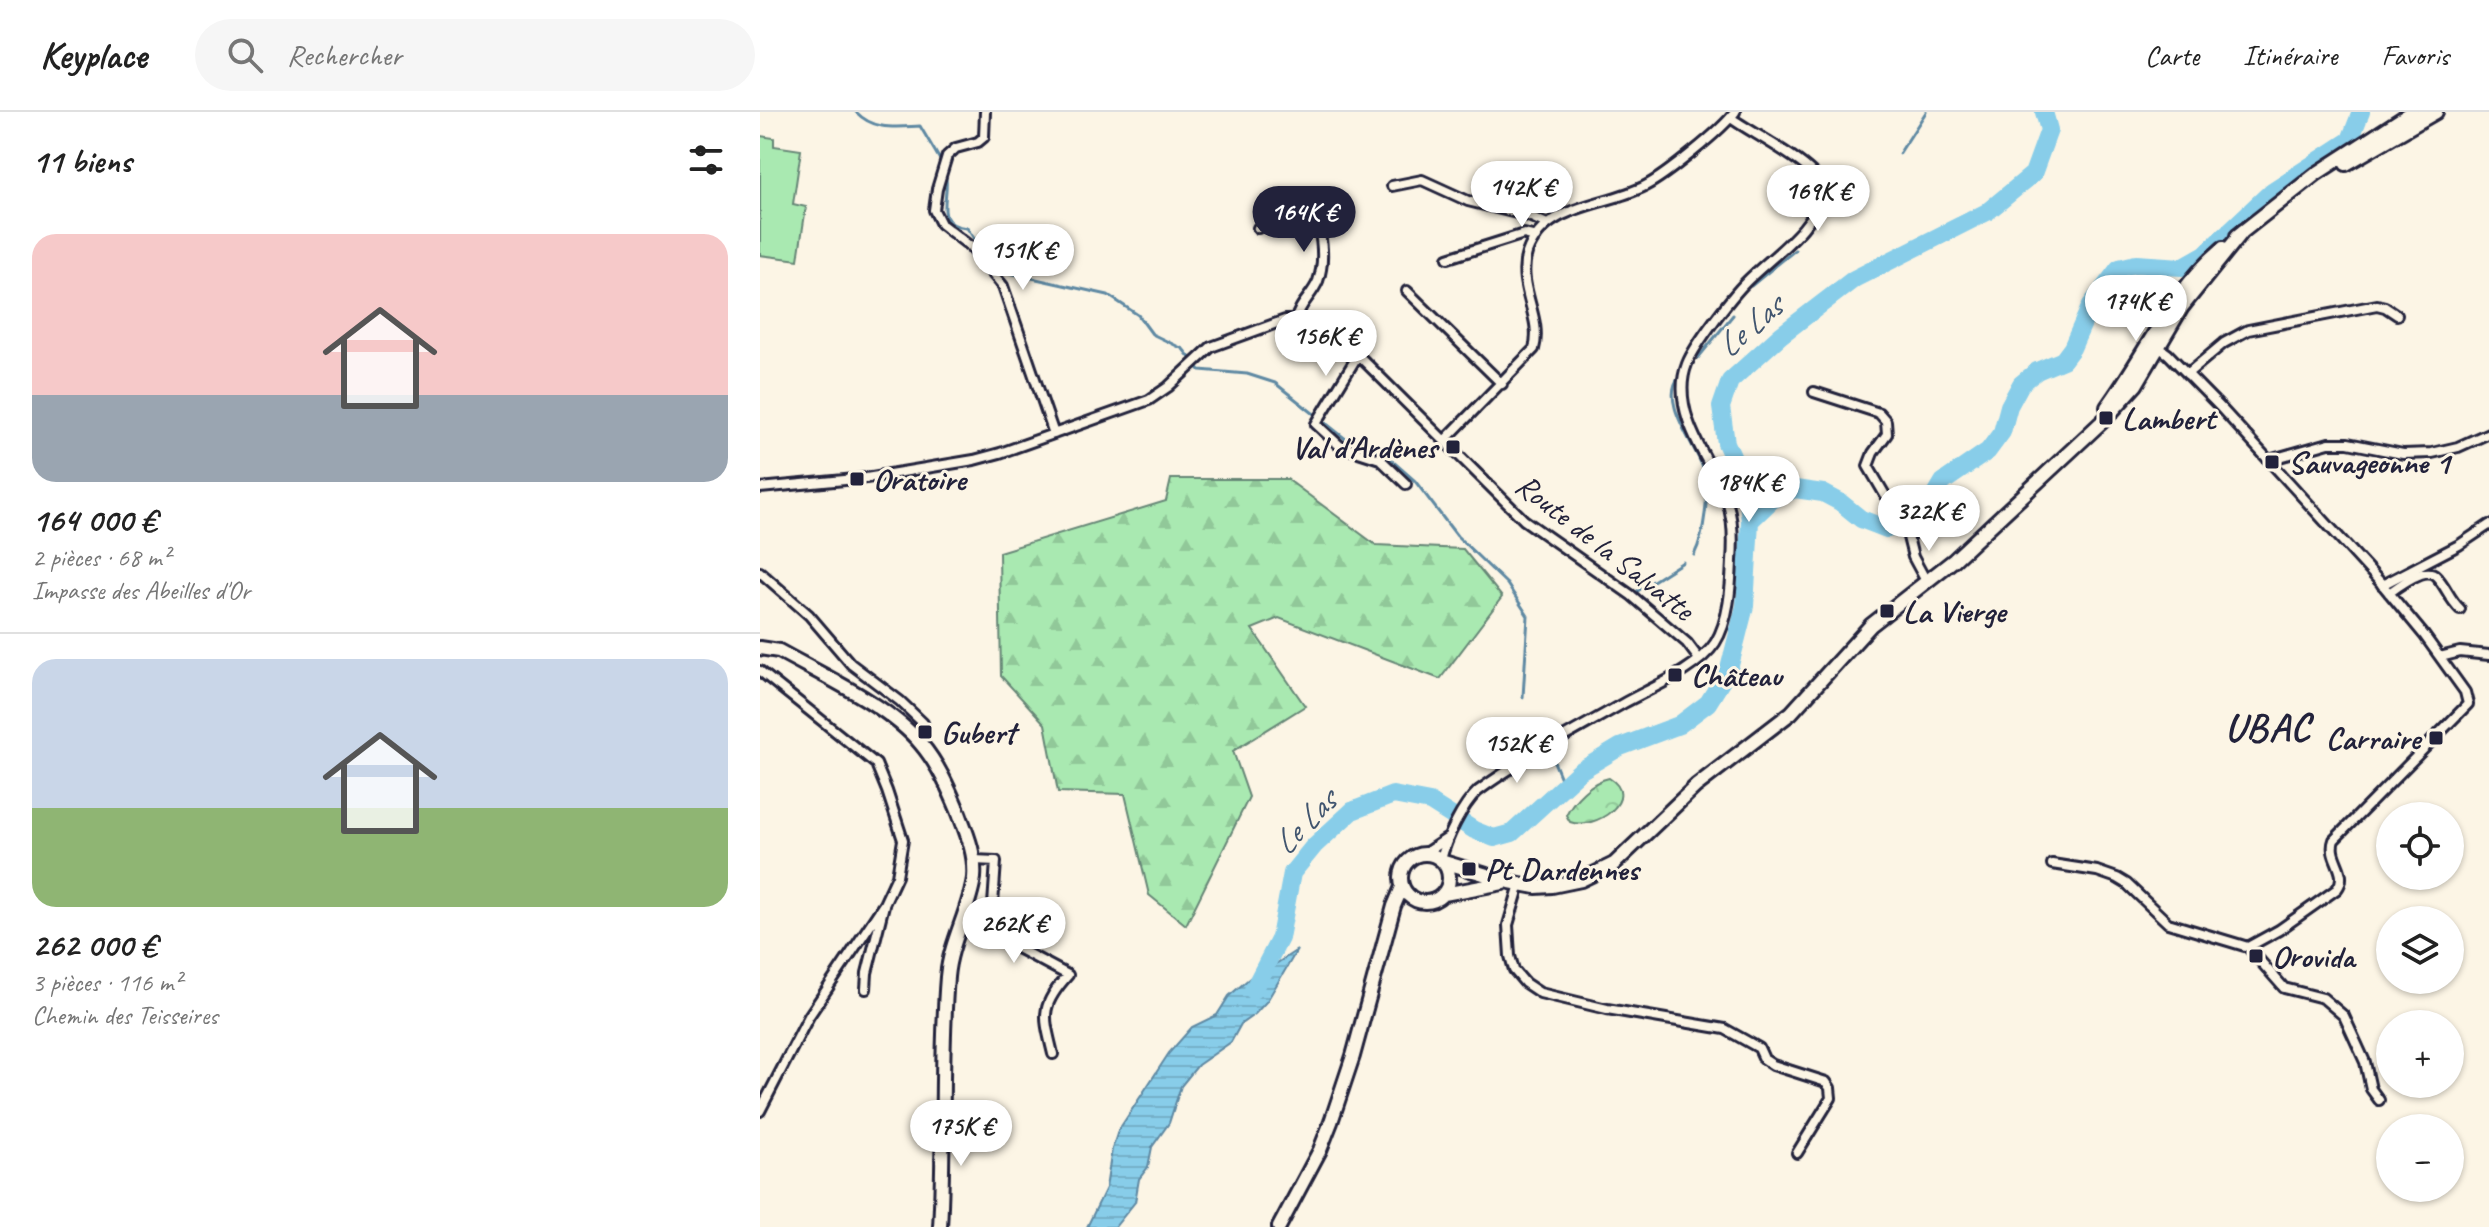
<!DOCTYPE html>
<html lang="fr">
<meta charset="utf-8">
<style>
:root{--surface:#fff;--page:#f6f6f6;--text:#222;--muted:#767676;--line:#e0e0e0;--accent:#22223b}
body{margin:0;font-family:Caveat,sans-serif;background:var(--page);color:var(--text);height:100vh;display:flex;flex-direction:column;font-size:30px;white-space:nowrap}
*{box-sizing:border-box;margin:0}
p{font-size:26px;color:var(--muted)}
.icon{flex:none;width:44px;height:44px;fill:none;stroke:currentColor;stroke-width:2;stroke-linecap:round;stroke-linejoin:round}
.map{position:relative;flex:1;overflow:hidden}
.panel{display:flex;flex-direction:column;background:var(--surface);width:760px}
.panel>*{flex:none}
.controls{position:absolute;left:1616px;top:690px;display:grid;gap:16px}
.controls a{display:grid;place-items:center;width:88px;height:88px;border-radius:50%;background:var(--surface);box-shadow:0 2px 6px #0004;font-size:40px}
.price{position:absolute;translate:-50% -68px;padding:0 18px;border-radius:28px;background:#fff;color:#222;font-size:26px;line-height:52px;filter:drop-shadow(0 2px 4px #0008)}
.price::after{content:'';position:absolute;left:50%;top:48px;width:24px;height:18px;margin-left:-12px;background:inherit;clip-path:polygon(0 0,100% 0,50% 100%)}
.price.current{background:var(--accent);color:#fff}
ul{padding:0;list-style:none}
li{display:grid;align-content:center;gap:16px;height:424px;padding:0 32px}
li+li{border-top:2px solid var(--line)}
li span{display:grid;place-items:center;height:248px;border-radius:24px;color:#555}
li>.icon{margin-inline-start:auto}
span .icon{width:144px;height:144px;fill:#fffc;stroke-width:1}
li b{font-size:34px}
h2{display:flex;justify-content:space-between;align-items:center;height:96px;padding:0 32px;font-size:34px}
header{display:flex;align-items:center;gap:48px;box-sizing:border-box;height:112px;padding:0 40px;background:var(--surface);border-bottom:2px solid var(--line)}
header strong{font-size:38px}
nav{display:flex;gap:44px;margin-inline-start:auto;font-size:28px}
.search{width:560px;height:72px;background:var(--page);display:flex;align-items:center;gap:20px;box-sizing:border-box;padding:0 28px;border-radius:44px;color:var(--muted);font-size:30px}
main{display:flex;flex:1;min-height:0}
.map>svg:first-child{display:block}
</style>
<header>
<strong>Keyplace</strong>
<div class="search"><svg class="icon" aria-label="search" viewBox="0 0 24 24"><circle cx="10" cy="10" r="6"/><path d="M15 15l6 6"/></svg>Rechercher</div>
<nav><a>Carte</a><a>Itinéraire</a><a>Favoris</a></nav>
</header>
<main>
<section class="panel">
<h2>11 biens<svg class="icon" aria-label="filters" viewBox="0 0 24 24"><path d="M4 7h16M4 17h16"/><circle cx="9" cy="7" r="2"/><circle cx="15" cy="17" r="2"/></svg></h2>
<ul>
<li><span style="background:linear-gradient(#f6c9c9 65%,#9aa5b1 0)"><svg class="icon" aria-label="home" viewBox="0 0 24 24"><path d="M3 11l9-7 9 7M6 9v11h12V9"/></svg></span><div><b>164 000 €</b><p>2 pièces · 68 m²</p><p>Impasse des Abeilles d'Or</p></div></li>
<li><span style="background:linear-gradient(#c9d6e8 60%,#8fb573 0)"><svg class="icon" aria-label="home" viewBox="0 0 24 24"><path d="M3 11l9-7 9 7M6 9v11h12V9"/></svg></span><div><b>262 000 €</b><p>3 pièces · 116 m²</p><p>Chemin des Teisseires</p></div></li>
</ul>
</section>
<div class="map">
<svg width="1729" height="1115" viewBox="0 0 1729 1115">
<defs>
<pattern id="forest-firs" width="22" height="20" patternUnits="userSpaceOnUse" patternTransform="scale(2)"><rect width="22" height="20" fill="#a9e9b1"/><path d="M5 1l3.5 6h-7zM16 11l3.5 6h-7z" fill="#91c899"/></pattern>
<pattern id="park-crowns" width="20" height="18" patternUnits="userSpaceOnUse" patternTransform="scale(2)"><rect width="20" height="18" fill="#a9e9b1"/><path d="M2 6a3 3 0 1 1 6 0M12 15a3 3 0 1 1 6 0" fill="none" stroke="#91c899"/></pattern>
<pattern id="water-rules" width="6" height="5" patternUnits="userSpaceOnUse" patternTransform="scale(2)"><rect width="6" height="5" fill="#88cde9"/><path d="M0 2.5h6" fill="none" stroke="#75b0c9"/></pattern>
</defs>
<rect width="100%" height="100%" fill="#fcf5e5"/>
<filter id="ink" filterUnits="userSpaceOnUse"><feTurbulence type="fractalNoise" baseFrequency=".0125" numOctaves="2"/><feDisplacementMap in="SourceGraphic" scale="16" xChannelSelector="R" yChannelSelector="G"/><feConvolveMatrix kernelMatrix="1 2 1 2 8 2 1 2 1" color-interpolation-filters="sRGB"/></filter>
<g filter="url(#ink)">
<path fill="url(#forest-firs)" stroke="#668676" stroke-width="2" d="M411 367H527L616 433 703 437 742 485 680 567 519 506 492 517 545 594 473 639 489 685 426 813 389 783 365 682 298 680 285 612 241 564 239 440 406 389Z"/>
<path fill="url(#park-crowns)" stroke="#668676" stroke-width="2" d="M849 666C882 686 836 719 810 710L806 703C813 688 832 669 849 666Z"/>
<path fill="#a9e9b1" stroke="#668676" stroke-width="2" d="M0 24 14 26V34L41 38 33 92 46 95 38 148 0 143Z"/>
<path fill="url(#water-rules)" stroke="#5f89a3" stroke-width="2" d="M537 838 507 889 495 902 481 912 471 930 438 953 421 974 409 1011 392 1035 388 1055 379 1067 375 1090 355 1115H327L346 1076 352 1037 358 1019 409 941 432 915 457 903 469 884 497 860 511 855Z"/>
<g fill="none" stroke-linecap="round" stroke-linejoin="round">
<path stroke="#5f89a3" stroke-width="3" d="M96 0C114 19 136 15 160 14L183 53
M1139 42 1166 0
M185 60C192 82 170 113 207 116L217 131 230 141 245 160 348 183 378 203 392 222 423 237 440 258 487 262 515 271 592 332 622 340 655 369 697 424 747 472 768 504 763 585
M991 174 1035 138
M938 246 973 203
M920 264C898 288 935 332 943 356 951 377 944 424 934 443
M876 480 923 450
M790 640 804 674"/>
<path stroke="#88cde9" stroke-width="18" d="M990 409 1014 386 1035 377 1063 381 1080 390 1101 407 1127 417 1149 413 1164 402 1183 370 1228 339 1242 320 1249 294 1261 272 1277 259 1303 248 1312 236 1331 193 1359 156 1376 152 1422 155 1445 142 1512 79 1590 28 1601 0
M493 878 520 826 532 761 554 734 592 699 633 683 670 690 714 718 734 726 752 721 820 659 860 635 919 613 948 591 969 557 985 494 990 409 987 378 966 331 961 295 970 269 1021 223 1094 167 1227 100 1273 62 1289 18 1284 0"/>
<defs>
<path id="street" d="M225 0 224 25 218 30 196 36 187 44 177 77 174 98 181 112 211 135 243 174 294 322
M632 74 662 68 708 89 769 104 787 112
M498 116 528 98 546 96C564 109 565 150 558 169 552 184 539 192 536 208
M688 146 764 122 776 125
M647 179 742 272
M598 243 556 312 580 334 620 347 646 372
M1427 262 1464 231 1488 218 1617 193 1625 195 1637 203
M1054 280 1119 301 1126 309 1127 322 1113 341 1108 354 1125 383 1142 401 1153 445 1166 469
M685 328 774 237C783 205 756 175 767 141 785 91 845 95 885 74 905 64 962 18 975 0
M1509 348 1569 331H1588L1643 342 1672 341 1698 335 1729 321
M0 376 106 366 214 348 240 341 389 288 408 275 451 235 525 208H536L598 243 764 408 871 483 927 531 939 547
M0 460 49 503 91 552 140 589 163 611 165 620 160 630
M1622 473 1699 433 1729 413
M1629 481C1639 474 1666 453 1676 464 1686 474 1689 487 1700 497
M1680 545 1700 540 1729 543
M0 559 116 652 127 679 143 728 137 764 124 792 49 904 0 999
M665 741 686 727
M214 748 236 749 231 822 308 863C279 895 284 904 293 942
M681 748C686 727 702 694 718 679 763 646 815 619 864 591 891 576 938 557 955 531 969 509 971 475 972 449 974 422 973 397 960 372 941 338 911 293 927 252 935 232 971 185 987 169 1013 143 1057 115 1064 76 1055 52 993 22 971 6
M1292 752 1337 759 1357 766 1367 772 1408 811 1488 835 1519 818 1577 777C1590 760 1567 746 1574 728L1708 592 1705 580 1664 523 1621 471 1461 296 1408 242 1397 234
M760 772 748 813 750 844 754 858 765 871 780 881 847 897 965 917 999 936 1004 947 1013 953 1066 970 1070 976 1071 986 1037 1041
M1488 835 1524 876 1563 886 1584 904 1605 950 1611 977 1619 988
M106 877 107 861 124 793"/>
<path id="secondary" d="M1645 15 1663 0
M0 536 19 539C62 563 130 594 161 632 178 652 189 677 199 701 207 722 216 743 214 766 209 800 190 830 187 865 180 948 185 1032 180 1115"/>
<path id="primary" d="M1586 52 1676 0
M1477 124 1556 62 1652 0
M1347 295C1386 242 1412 179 1463 136
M641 766a24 24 0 1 1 48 0a24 24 0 1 1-48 0Z
M684 750 750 770 776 775 792 774 821 768 854 752 936 674 1031 601 1111 513 1194 448 1346 306 1376 273 1422 195 1483 119
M684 782 743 771
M519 1115 560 1038 571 1010 593 944 634 794 642 775"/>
</defs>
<use href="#street" stroke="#22223b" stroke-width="14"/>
<use href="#secondary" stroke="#22223b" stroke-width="18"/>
<use href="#primary" stroke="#22223b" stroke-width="18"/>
<use href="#street" stroke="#fcf5e5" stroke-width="8"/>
<use href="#secondary" stroke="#fcf5e5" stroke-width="12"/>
<use href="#primary" stroke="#fcf5e5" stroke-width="12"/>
</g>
</g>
<g fill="#22223b" stroke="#fcf5e5" stroke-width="3">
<rect x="1338" y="298" width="16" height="16" rx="4"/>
<rect x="685" y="327" width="16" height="16" rx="4"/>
<rect x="1504" y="342" width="16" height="16" rx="4"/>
<rect x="89" y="359" width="16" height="16" rx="4"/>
<rect x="1119" y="491" width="16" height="16" rx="4"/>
<rect x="907" y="555" width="16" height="16" rx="4"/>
<rect x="157" y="612" width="16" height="16" rx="4"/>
<rect x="1668" y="618" width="16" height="16" rx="4"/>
<rect x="701" y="749" width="16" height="16" rx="4"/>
<rect x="1488" y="836" width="16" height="16" rx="4"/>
</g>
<g text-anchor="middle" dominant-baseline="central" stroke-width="6" stroke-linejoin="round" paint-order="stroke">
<g font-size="32" font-weight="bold" fill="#22223b" stroke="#fcf5e5" text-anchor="start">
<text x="1362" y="306">Lambert</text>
<text x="677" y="335" text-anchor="end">Val d'Ardènes</text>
<text x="1528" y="350">Sauvageonne 1</text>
<text x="113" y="367">Oratoire</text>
<text x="1143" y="499">La Vierge</text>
<text x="931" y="563">Château</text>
<text x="181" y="620">Gubert</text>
<text x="1660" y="626" text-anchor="end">Carraire</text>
<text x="725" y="757">Pt Dardennes</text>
<text x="1512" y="844">Orovida</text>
</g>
<g font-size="32" fill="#22223b" stroke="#fcf5e5">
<text transform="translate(845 435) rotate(38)">Route de la Salvatte</text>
</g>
<g font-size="34" font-style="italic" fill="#41556f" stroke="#fcf5e5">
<text transform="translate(989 214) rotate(-41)">Le Las</text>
<text transform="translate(544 710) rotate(-46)">Le Las</text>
</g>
<g font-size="40" font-weight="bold" letter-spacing="2" fill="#22223b" stroke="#fcf5e5">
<text x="1508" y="615">UBAC</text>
</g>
</g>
</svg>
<div class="controls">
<a><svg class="icon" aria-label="locate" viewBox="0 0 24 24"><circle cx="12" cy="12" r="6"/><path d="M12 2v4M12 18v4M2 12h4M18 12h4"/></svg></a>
<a><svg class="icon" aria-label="layers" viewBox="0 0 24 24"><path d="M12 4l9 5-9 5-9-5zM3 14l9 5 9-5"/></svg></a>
<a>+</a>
<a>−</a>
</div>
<b class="price" style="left:762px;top:117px">142K €</b>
<b class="price" style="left:1058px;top:121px">169K €</b>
<b class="price current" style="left:544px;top:142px">164K €</b>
<b class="price" style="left:263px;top:180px">151K €</b>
<b class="price" style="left:1376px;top:231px">174K €</b>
<b class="price" style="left:566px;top:266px">156K €</b>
<b class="price" style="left:989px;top:412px">184K €</b>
<b class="price" style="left:1169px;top:441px">322K €</b>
<b class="price" style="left:757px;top:673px">152K €</b>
<b class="price" style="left:254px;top:853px">262K €</b>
<b class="price" style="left:201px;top:1056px">175K €</b>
</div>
</main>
